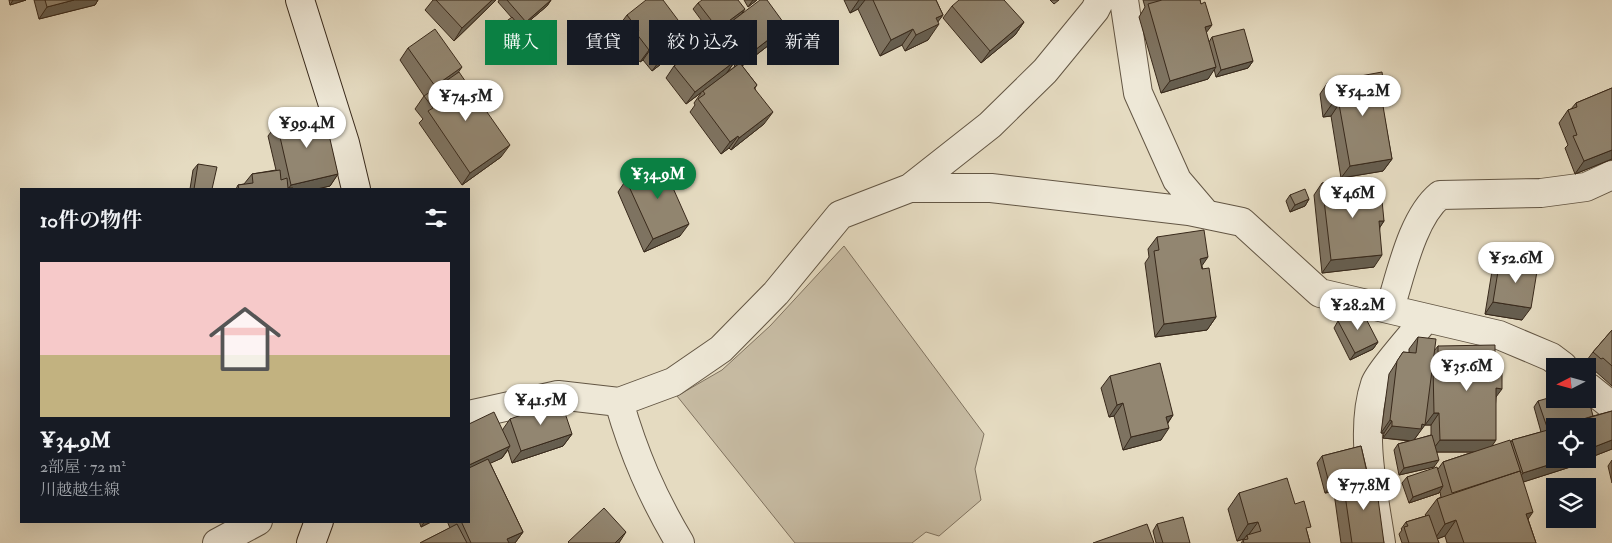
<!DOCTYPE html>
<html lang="ja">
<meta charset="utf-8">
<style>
:root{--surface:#171b24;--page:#20242c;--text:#f1f3f6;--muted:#9ea1a6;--line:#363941;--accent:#0b8043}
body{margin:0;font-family:"IM FELL Double Pica","Noto Serif JP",serif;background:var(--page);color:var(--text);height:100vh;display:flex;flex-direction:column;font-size:19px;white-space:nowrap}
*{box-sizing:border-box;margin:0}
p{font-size:16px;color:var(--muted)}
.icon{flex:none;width:28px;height:28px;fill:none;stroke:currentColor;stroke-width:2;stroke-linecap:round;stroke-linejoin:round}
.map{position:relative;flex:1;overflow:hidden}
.sheet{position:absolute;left:20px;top:188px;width:450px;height:335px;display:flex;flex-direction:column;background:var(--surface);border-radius:0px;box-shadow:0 5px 20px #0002}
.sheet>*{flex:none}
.banner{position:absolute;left:485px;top:20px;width:475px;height:45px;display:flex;gap:10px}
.needle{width:32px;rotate:264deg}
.buttons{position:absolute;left:1546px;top:358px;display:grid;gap:10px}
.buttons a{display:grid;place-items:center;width:50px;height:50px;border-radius:0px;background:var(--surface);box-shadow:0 5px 20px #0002;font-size:25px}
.price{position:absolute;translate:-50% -42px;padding:0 11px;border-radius:18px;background:#fff;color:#222;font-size:16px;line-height:32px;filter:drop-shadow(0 1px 2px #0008)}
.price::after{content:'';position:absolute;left:50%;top:30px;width:15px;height:11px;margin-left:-8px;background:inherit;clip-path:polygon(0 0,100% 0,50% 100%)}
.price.on{background:var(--accent);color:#fff}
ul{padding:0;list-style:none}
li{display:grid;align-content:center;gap:10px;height:265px;padding:0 20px}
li+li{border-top:1px solid var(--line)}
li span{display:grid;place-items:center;height:155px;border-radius:0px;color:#555}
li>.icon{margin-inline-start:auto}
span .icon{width:90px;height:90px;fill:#fffc;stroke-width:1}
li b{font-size:21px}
h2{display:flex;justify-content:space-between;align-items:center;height:60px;padding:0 20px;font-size:21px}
.chip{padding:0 18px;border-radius:0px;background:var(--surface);box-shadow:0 5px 20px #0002;font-size:18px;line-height:45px}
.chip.on{background:var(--accent);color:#fff}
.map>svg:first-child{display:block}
</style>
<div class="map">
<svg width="1612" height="543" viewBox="0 0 1612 543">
<rect width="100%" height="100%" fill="#e5dbc1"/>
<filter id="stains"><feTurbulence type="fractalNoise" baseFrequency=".004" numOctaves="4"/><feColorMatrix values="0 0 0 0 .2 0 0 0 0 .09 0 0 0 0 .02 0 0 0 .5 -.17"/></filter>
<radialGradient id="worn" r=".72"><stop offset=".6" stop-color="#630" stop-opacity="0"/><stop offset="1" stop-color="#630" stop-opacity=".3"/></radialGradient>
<path fill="#c8bda5" stroke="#807360" d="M844 246 984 434 975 469 981 500 939 536 926 532 912 543H795L677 396 722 370 770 326Z"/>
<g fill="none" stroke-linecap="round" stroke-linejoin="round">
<defs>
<path id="street" d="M1124 0 1138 93 1177 180 1206 214
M910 188H991L1189 211 1242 222 1320 293 1499 335 1551 357 1563 366
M1390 308C1401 274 1412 218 1440 195L1541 193 1586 187 1612 175
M1588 387 1612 406
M619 402C634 454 652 496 680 543
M469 415 558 395 619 402 673 382 721 349 776 293 840 215 910 188 990 125 1045 71 1095 10 1100 0
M217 543 258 521
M1381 543C1374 495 1359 431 1375 384 1379 372 1416 331 1426 318"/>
<path id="secondary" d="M300 0 345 143 356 189
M311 543 319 521"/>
</defs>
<use href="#street" stroke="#635644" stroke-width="30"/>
<use href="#secondary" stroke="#38291b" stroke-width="30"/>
<use href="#street" stroke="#eee8d7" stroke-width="28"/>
<use href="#secondary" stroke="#eee8d7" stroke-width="28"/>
</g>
<path fill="#7e7361" stroke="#38291b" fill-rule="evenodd" d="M9 0H26L10 5Z
M34 0H98L95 5 39 19Z
M433 0H496L454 41 425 10Z
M499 0H551L547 6 521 28 530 40 526 47 504 64 486 40 491 33 512 18 498 2Z
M744 0H757L748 7Z
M844 0H936L943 15 938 21 928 40 905 51 902 45 880 56 858 9 850 13Z
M1050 0H1059L1054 4Z
M1143 0H1200L1206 33 1209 42 1212 37 1253 61 1248 68 1216 77 1214 69 1208 79 1161 93 1139 17 1145 7Z
M698 3 745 9 740 15 786 26 778 38 742 66 757 85 755 88 764 124 731 150 729 148 721 154 690 112 695 105 694 103 701 93 686 104 666 78 674 66 717 37 723 28 713 36 693 9ZM733 64 735 66 727 73Z
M952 6 1024 22 1015 35 981 63 943 18Z
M627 15 681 24 678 28V51L652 71 643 60 640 62 627 46 629 42 618 27Z
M408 48 458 73 470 88 488 97 482 105 501 157 462 185 419 123 423 119 415 109 424 96 400 60Z
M1328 82 1386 99 1382 104 1392 159 1383 171 1341 178 1331 116 1323 117 1320 94Z
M1612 88V159L1575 174 1565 148 1568 145 1559 123 1568 110 1571 109 1576 103Z
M277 124 338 174 330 186 317 189H236L238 185 244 184 252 174 276 170 268 136Z
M198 164 212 189H190L193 170Z
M626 180 674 191 680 236 644 252 618 192Z
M1322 183 1373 191 1384 221 1380 227 1374 267 1322 273 1314 195Z
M1290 195 1309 199 1305 206 1290 212 1286 201Z
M1157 237 1202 266 1216 317 1207 330 1155 337 1145 263 1149 257 1148 249Z
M1500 259 1522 320 1485 314 1492 271Z
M1338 321 1378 342 1373 349 1350 360 1334 328Z
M1612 330V386L1594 370 1593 371 1584 364 1593 352Z
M1418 337 1434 351 1438 346 1495 366 1496 398 1492 446 1511 442 1512 440 1541 432 1534 407 1538 401 1593 416 1612 411V449L1589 458 1586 462 1523 482 1528 519 1536 543H1447L1445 536 1437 539 1439 543H1402L1399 534 1402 530 1401 529 1406 522 1426 516 1425 515 1437 499 1441 497 1440 492 1439 493 1409 503 1402 483 1407 477 1438 469 1443 462 1473 452H1437L1434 467 1399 475 1394 450 1398 444 1409 441 1383 438 1384 433H1381L1389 374 1403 352 1409 353V349ZM1425 424V425H1431V435L1414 440Z
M1110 376 1173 415 1168 423 1161 440 1123 450 1114 416 1109 417 1101 388Z
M510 419 572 434 563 446 512 463 508 450 502 458 490 463 523 532 515 543H420L450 528 447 521H469L503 429Z
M1361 446 1384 543H1341L1334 493 1336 491 1325 493 1317 463 1322 456Z
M1612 460V483L1608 466Z
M1239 493 1295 504 1307 532 1310 543H1241L1244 539 1237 541 1228 509Z
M419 521H433L421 527Z
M1157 524 1190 543H1156L1153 531Z"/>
<path fill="#665e4f" stroke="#38291b" d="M13 0H26L10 5Z
M74 0H98L95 5 39 19 47 7Z
M492 0H496L454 41 462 28Z
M551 0 547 6 521 28 526 22Z
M753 0H757L748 7Z
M859 0H865L858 9 850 13Z
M745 9 740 16 713 36 718 29Z
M943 15 935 26 939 24 928 40 905 51 916 35 936 18Z
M1024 22 1015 35 981 63 990 51Z
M1212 25 1203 37 1205 27Z
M786 26 778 38 738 69 746 57Z
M913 29 902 45 880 56 891 40Z
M687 39 678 51 652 71 661 59Z
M530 40 526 47 504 64 508 57Z
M652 47 643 60 640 62 649 50Z
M735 61 726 74 703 91 686 104 695 92Z
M1253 61 1248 68 1216 77 1221 70Z
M462 67 453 80 426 99 435 86Z
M1216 67 1208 79 1161 93 1170 81Z
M488 97 479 109 480 102Z
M1332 104H1339L1331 116 1323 117Z
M773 112 764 124 731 150 739 138Z
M738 136 729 148 721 154 730 142Z
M510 145 501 157 462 185 470 173Z
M1612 150V159L1575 174 1584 161Z
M1392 159 1383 171 1341 178 1350 166Z
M338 174 330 186 317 189H288L291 185Z
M1309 199 1305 206 1290 212 1295 205Z
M1379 221H1384L1376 233Z
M689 224 680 236 644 252 653 239Z
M1382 255 1374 267 1322 273 1331 260Z
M1208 257 1199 270 1200 259Z
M1493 302 1531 308 1522 320 1485 314Z
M1216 317 1207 330 1155 337 1164 324Z
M1378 342 1373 349 1350 360 1355 353Z
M1496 388 1502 389 1493 401Z
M1123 403 1114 416 1109 417 1117 405Z
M1434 413H1439L1431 425H1425Z
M1173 415 1164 428 1166 417Z
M1390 420 1392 421 1384 433H1381Z
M1422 424 1425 425 1413 441 1383 438 1392 426Z
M1169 428 1161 440 1123 450 1131 437Z
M572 434 563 446 512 463 521 451Z
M1440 440H1496L1488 452H1431Z
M1612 440V449L1589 458 1586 462 1514 485 1523 473 1567 459H1588V452L1594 447Z
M510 446 502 458 469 473V465Z
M1439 460 1434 467 1399 475 1404 468Z
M1341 484 1336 491 1325 493 1330 487Z
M1443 486 1439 493 1409 503 1413 497Z
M1533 512 1522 528 1526 514Z
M1456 520 1445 536 1434 540 1445 524Z
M425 521H433L421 527Z
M1258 522 1247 537V535L1244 539 1237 541 1248 524Z
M523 532 515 543H504L507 539Z
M626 532 619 543H615Z"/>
<path fill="#928671" stroke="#38291b" d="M45 0H74L47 7Z
M436 0H492L462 28Z
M507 0H551L526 22Z
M646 0H663L681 24 677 27 687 39 661 59 652 47 649 50 636 33 639 31 627 15Z
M702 0H738L745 9 718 29 698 3Z
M760 0H767L786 26 746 57 723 28Z
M873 0H936L943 15 936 18 939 24 916 35 913 29 891 40Z
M959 0H1004L1024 22 990 51 952 6Z
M1162 0H1200L1201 4 1205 2 1212 25 1205 27 1216 67 1170 81 1148 4Z
M512 17 530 40 508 57 491 33Z
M435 29 462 67 435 86 408 48Z
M1244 29 1253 61 1221 70 1212 37Z
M715 35 735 61 695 92 674 66Z
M740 63 757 85 754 88 773 112 739 138 738 136 730 142 698 99 705 94 703 91Z
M459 72 470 88 478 83 488 97 480 102 510 145 470 173 428 111 433 108 424 96Z
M1382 72 1386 99 1382 100 1392 159 1350 166 1339 104H1332L1328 82Z
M1612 88V150L1584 161 1573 136 1577 135 1568 110 1577 107 1576 103Z
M324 113 338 174 291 185 277 124Z
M667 162 678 186 673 188 689 224 653 239 626 180Z
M198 164 217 167 212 189H194Z
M280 170 281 180 287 178 288 188H293V189H239L238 185 253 183 252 174Z
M1372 178 1373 191 1381 190 1384 221H1379L1382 255 1331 260 1322 183Z
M1305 189 1309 199 1295 205 1290 195Z
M1204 230 1208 257 1200 259 1202 269 1209 268 1216 317 1164 324 1154 251 1159 250 1157 237Z
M1500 259 1538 265 1531 308 1493 302Z
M1361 309 1378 342 1355 353 1338 321Z
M1612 330V366L1603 358 1601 359 1593 352Z
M1418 337 1436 339 1425 425 1422 424 1421 429 1392 426V421L1390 420 1397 361 1403 352 1416 353Z
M1495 345V366H1502V389L1496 388V440H1440L1439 413H1434L1433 367H1438V346Z
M1160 363 1173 415 1166 417 1169 428 1131 437 1123 403 1117 405 1110 376Z
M1555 396V399H1588V397L1593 416 1560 426H1555V428L1548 430 1538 401Z
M561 401 572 434 521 451 510 419Z
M1612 411V440L1594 447 1595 450 1588 452V426H1560Z
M494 412 510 446 469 465V424Z
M1555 428V459H1567L1523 473 1512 440Z
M1432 435 1439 460 1404 468 1398 444Z
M1510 440 1521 473 1520 471 1452 493 1443 462Z
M1361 446 1368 477 1343 481 1341 484 1330 487 1322 456Z
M488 459 523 532 507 539 509 543H471L461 521H469V468Z
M1437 467 1443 486 1413 497 1407 477Z
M1520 471 1533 512 1526 514 1536 543H1464L1456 520 1445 524 1437 499Z
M1375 476 1384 543H1352L1343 481Z
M1287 478 1295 504 1304 501 1311 527 1306 528 1310 543H1244L1243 540 1248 539 1247 535 1261 531 1258 522 1248 524 1239 493Z
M604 508 626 532 615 543H569L568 542Z
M1429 515 1439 543H1409L1404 527 1408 526 1406 522Z
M1183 517 1190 543H1163L1157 524Z
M457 524 467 543H420Z
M1147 524 1154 543H1093Z"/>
<rect width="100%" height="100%" filter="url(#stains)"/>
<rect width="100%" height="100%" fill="url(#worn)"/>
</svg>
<div class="buttons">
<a><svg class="needle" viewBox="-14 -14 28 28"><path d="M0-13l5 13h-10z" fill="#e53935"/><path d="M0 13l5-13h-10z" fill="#9ea1a6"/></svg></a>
<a><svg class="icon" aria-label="locate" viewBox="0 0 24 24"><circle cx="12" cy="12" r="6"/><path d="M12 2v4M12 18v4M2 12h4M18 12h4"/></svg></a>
<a><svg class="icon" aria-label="layers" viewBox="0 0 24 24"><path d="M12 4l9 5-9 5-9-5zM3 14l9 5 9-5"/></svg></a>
</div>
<b class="price" style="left:1363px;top:117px">¥54.2M</b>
<b class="price" style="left:466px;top:122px">¥74.5M</b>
<b class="price" style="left:307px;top:149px">¥99.4M</b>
<b class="price on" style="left:658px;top:200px">¥34.9M</b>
<b class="price" style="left:1353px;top:219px">¥46M</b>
<b class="price" style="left:1516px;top:284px">¥52.6M</b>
<b class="price" style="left:1358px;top:331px">¥28.2M</b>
<b class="price" style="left:1467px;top:392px">¥35.6M</b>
<b class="price" style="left:541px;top:426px">¥41.5M</b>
<b class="price" style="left:1364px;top:511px">¥77.8M</b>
<div class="banner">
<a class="chip on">購入</a>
<a class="chip">賃貸</a>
<a class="chip">絞り込み</a>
<a class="chip">新着</a>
</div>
<section class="sheet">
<h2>10件の物件<svg class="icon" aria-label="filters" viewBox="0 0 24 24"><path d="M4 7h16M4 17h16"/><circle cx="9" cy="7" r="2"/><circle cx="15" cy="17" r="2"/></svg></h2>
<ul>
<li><span style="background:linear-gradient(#f6c9c9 60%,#c2b280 0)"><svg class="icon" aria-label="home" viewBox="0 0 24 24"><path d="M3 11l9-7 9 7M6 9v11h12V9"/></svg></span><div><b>¥34.9M</b><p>2部屋 · 72 m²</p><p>川越越生線</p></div></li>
</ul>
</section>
</div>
